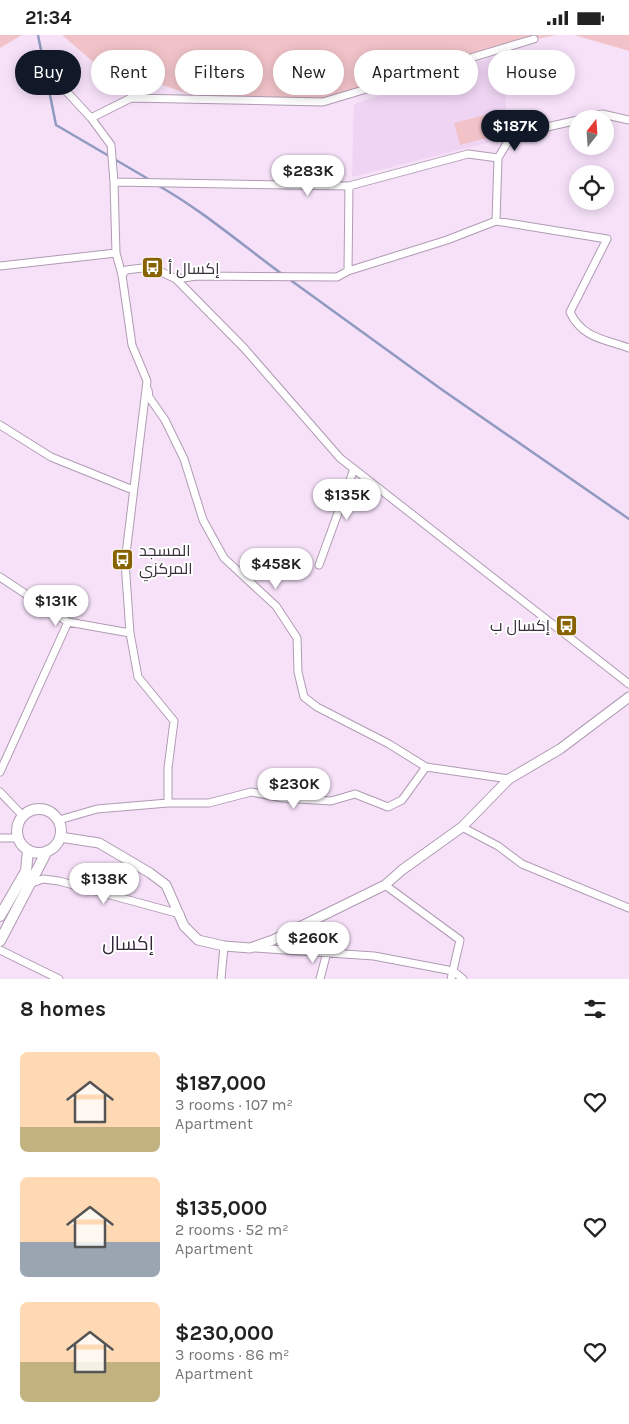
<!DOCTYPE html>
<meta charset="utf-8">
<style>
:root{--surface:#fff;--page:#f2f2f2;--text:#222;--muted:#767676;--accent:#111827}
body{margin:0;font-family:Karla,Cairo,sans-serif;background:var(--page);color:var(--text);height:100vh;display:flex;flex-direction:column;font-size:19px;white-space:nowrap}
*{box-sizing:border-box;margin:0}
p{font-size:16px;color:var(--muted)}
.icon{flex:none;width:28px;height:28px;fill:none;stroke:currentColor;stroke-width:2;stroke-linecap:round;stroke-linejoin:round}
.map{position:relative;height:944px;overflow:hidden}
.details{display:flex;flex-direction:column;background:var(--surface);flex:1}
.details>*{flex:none}
.top-card{position:absolute;left:15px;top:15px;width:600px;height:45px;display:flex;gap:10px}
.needle{width:32px;rotate:17deg}
.controls{position:absolute;left:569px;top:75px;display:grid;gap:10px}
.controls a{display:grid;place-items:center;width:45px;height:45px;border-radius:50%;background:var(--surface);box-shadow:0 2px 12px #0003;font-size:25px}
.price{position:absolute;translate:-50% -42px;padding:0 11px;border-radius:18px;background:#fff;color:#222;font-size:16px;line-height:32px;filter:drop-shadow(0 1px 2px #0008)}
.price::after{content:'';position:absolute;left:50%;top:30px;width:15px;height:11px;margin-left:-8px;background:inherit;clip-path:polygon(0 0,100% 0,50% 100%)}
.price.selected{background:var(--accent);color:#fff}
ul{padding:0;list-style:none}
li{display:flex;align-items:center;gap:15px;height:125px;padding:0 20px}
li span{display:grid;place-items:center;flex:none;width:140px;height:100px;border-radius:8px;color:#555}
li>.icon{margin-inline-start:auto}
span .icon{width:60px;height:60px;fill:#fffc;stroke-width:1}
li b{font-size:21px}
h2{display:flex;justify-content:space-between;align-items:center;height:60px;padding:0 20px;font-size:21px}
.pill{padding:0 18px;border-radius:22px;background:var(--surface);box-shadow:0 2px 12px #0003;font-size:18px;line-height:45px}
.pill.selected{background:var(--accent);color:#fff}
.status{display:flex;justify-content:space-between;align-items:center;height:35px;padding:0 25px;background:var(--surface);direction:ltr}
.status svg{height:14px;fill:currentColor}
.map>svg:first-child{display:block}
</style>
<div class="status"><b>21:34</b><svg viewBox="0 0 49 12"><path d="M0 12V9h3v3zM5 12V6h3v6zM10 12V3h3v9zM15 12V0h3v12zM26 1h20v11H26zM47 4h2v5h-2z"/></svg></div>
<div class="map">
<svg width="629" height="944" viewBox="0 0 629 944">
<rect width="100%" height="100%" fill="#f6e1f9"/>
<path fill="#efd5f3" d="M504 18 506 80 494 82 498 105 352 142 354 69Z"/>
<path fill="#f1c3c8" d="M0 0H22L0 13Z
M62 0H557L521 7 343 63 218 69 92 26Z
M574 0H629V16L626 15Z
M489 79 495 101 460 110 454 88Z"/>
<g fill="none" stroke-linecap="round" stroke-linejoin="round">
<path stroke="#909ac0" stroke-width="2.5" d="M38 0 56 90 150 145
M159 151C203 176 241 209 282 239
M289 244 441 354 629 484"/>
<defs>
<path id="minor" d="M54 43 91 83 111 110 114 147 116 218 122 240 132 310 147 346 125 527 130 598 138 642 174 686 168 733V768
M91 83 131 63 323 67 534 4
M582 84 602 79 629 85
M114 147 349 151 468 119 498 123
M496 186 498 123 512 100 578 85
M0 231 116 218
M348 236 349 151
M122 240 126 235 151 232 176 244 244 313 340 423 629 649
M176 244 197 241 337 242 348 236 447 205 496 186 607 204 570 277C582 303 604 304 629 313
M148 355 149 362 165 385 184 424 203 485 224 523 276 571 297 603 298 637 304 662 317 672 389 709 426 732
M0 390 51 422 133 455
M319 530 354 434
M0 542 68 587 130 598
M0 737 68 587
M0 757 23 781
M59 785 97 774 168 768H209L251 757 283 763 331 766 355 759 388 772 402 765 426 732 509 744
M462 792 498 811 522 829 629 873
M0 803H18
M29 849 43 844 59 846 180 879
M385 850 460 905 451 944
M255 913 374 921 453 936 463 944
M0 915 59 944
M221 944 224 911
M320 944 327 917"/>
<path id="tertiary" d="M60 802 99 808 150 838 166 850 184 891 198 905 224 911 250 913 273 905 385 850 402 835 462 792 509 744 560 714 629 662"/>
<path id="secondary" d="M17 796a22 22 0 1 1 44 0a22 22 0 1 1-44 0Z
M0 881 26 836 28 815
M0 906 47 816"/>
</defs>
<use href="#minor" stroke="#af9bb2" stroke-width="9"/>
<use href="#tertiary" stroke="#af9bb2" stroke-width="11"/>
<use href="#secondary" stroke="#af9bb2" stroke-width="12"/>
<use href="#minor" stroke="#fff" stroke-width="7"/>
<use href="#tertiary" stroke="#fff" stroke-width="9"/>
<use href="#secondary" stroke="#fff" stroke-width="10"/>
</g>
<defs>
<symbol id="bus-square" viewBox="-11 -11 22 22"><rect x="-9" y="-9" width="18" height="18" rx="4" fill="#886200" stroke="#fff"/><path d="M-5-6H5V4H4V6H2V4H-2V6H-4V4H-5ZM-3.5-4V0h7V-4ZM-3.5 1.2v1.5H-2V1.2ZM2 1.2v1.5H3.5V1.2Z" fill="#fff"/></symbol>
</defs>
<g fill-rule="evenodd">
<use href="#bus-square" x="140" y="220" width="25" height="25"/>
<use href="#bus-square" x="110" y="512" width="25" height="25"/>
<use href="#bus-square" x="554" y="578" width="25" height="25"/>
</g>
<g text-anchor="middle" dominant-baseline="central" stroke-width="4" stroke-linejoin="round" paint-order="stroke">
<g font-size="16" fill="#38303a" stroke="#fff" text-anchor="start">
<text x="168" y="233">إكسال أ</text>
<text x="139" y="515">المسجد<tspan x="139" dy="18">المركزي</tspan></text>
<text x="550" y="590" text-anchor="end">إكسال ب</text>
</g>
<g font-size="19" fill="#352538" stroke="#fff">
<text x="128" y="909">إكسال</text>
</g>
</g>
</svg>
<div class="controls">
<a><svg class="needle" viewBox="-14 -14 28 28"><path d="M0-13l5 13h-10z" fill="#e53935"/><path d="M0 13l5-13h-10z" fill="#767676"/></svg></a>
<a><svg class="icon" aria-label="locate" viewBox="0 0 24 24"><circle cx="12" cy="12" r="6"/><path d="M12 2v4M12 18v4M2 12h4M18 12h4"/></svg></a>
</div>
<b class="price selected" style="left:515px;top:117px">$187K</b>
<b class="price" style="left:308px;top:162px">$283K</b>
<b class="price" style="left:347px;top:486px">$135K</b>
<b class="price" style="left:276px;top:555px">$458K</b>
<b class="price" style="left:56px;top:592px">$131K</b>
<b class="price" style="left:294px;top:775px">$230K</b>
<b class="price" style="left:104px;top:870px">$138K</b>
<b class="price" style="left:313px;top:929px">$260K</b>
<div class="top-card">
<a class="pill selected">Buy</a>
<a class="pill">Rent</a>
<a class="pill">Filters</a>
<a class="pill">New</a>
<a class="pill">Apartment</a>
<a class="pill">House</a>
</div>
</div>
<section class="details">
<h2>8 homes<svg class="icon" aria-label="filters" viewBox="0 0 24 24"><path d="M4 7h16M4 17h16"/><circle cx="9" cy="7" r="2"/><circle cx="15" cy="17" r="2"/></svg></h2>
<ul>
<li><span style="background:linear-gradient(#ffd9b3 75%,#c2b280 0)"><svg class="icon" aria-label="home" viewBox="0 0 24 24"><path d="M3 11l9-7 9 7M6 9v11h12V9"/></svg></span><div><b>$187,000</b><p>3 rooms · 107 m²</p><p>Apartment</p></div><svg class="icon" aria-label="heart" viewBox="0 0 24 24"><path d="M12 20l-8-8c-3-5 5-10 8-4 3-6 11-1 8 4z"/></svg></li>
<li><span style="background:linear-gradient(#ffd9b3 65%,#9aa5b1 0)"><svg class="icon" aria-label="home" viewBox="0 0 24 24"><path d="M3 11l9-7 9 7M6 9v11h12V9"/></svg></span><div><b>$135,000</b><p>2 rooms · 52 m²</p><p>Apartment</p></div><svg class="icon" aria-label="heart" viewBox="0 0 24 24"><path d="M12 20l-8-8c-3-5 5-10 8-4 3-6 11-1 8 4z"/></svg></li>
<li><span style="background:linear-gradient(#ffd9b3 60%,#c2b280 0)"><svg class="icon" aria-label="home" viewBox="0 0 24 24"><path d="M3 11l9-7 9 7M6 9v11h12V9"/></svg></span><div><b>$230,000</b><p>3 rooms · 86 m²</p><p>Apartment</p></div><svg class="icon" aria-label="heart" viewBox="0 0 24 24"><path d="M12 20l-8-8c-3-5 5-10 8-4 3-6 11-1 8 4z"/></svg></li>
</ul>
</section>
